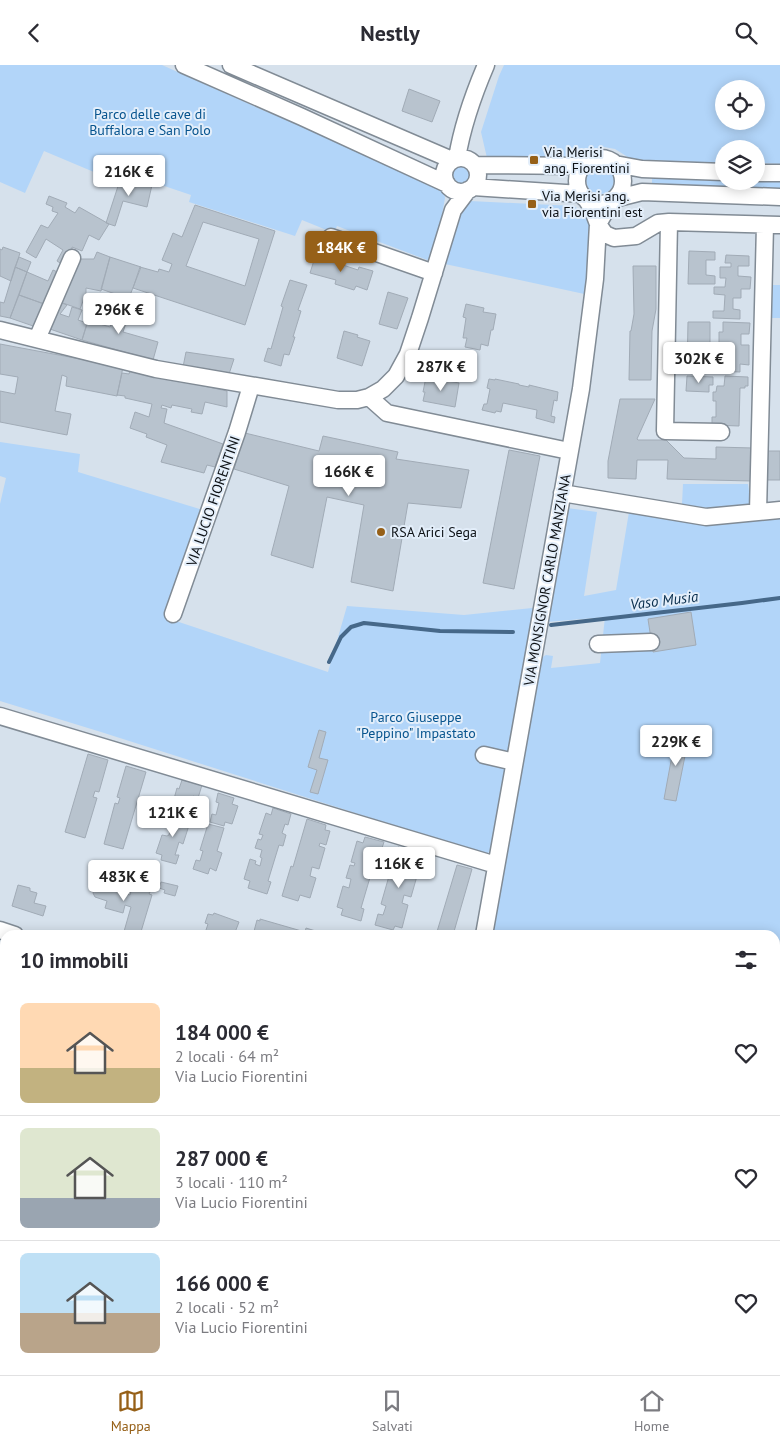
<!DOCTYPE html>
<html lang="it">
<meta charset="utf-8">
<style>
:root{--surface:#fff;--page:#f2f2f3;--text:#2b2b33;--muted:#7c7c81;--line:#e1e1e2;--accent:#966018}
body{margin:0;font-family:"PT Sans",sans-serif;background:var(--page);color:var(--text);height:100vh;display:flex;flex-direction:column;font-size:19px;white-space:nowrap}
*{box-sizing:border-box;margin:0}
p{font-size:16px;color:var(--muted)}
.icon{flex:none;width:28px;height:28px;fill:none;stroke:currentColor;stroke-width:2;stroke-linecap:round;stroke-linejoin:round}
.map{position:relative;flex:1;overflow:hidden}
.details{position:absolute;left:0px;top:865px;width:780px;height:445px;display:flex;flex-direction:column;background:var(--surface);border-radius:15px 15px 0 0;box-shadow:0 2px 12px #0003}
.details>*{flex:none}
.tools{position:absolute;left:715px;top:15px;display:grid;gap:10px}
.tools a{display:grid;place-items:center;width:50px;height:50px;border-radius:50%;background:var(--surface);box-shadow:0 2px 12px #0003;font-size:25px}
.price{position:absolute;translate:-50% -42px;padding:0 11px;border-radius:5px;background:#fff;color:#222;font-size:16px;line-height:32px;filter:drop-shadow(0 1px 2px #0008)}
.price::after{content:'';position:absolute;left:50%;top:30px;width:15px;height:11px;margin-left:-8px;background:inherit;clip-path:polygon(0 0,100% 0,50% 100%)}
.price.current{background:var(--accent);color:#fff}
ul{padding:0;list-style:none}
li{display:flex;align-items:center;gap:15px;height:125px;padding:0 20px}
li+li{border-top:1px solid var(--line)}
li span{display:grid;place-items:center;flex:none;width:140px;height:100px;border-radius:8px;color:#555}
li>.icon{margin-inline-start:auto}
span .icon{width:60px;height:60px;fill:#fffc;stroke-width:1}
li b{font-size:21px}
h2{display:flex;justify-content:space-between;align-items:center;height:60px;padding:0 20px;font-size:21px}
header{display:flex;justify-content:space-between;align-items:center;height:65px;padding:0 20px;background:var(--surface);font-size:22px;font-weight:800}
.tab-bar{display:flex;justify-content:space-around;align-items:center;height:70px;border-top:1px solid var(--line);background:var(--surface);font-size:14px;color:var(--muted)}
.tab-bar a{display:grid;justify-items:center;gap:2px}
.tab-bar .current{color:var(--accent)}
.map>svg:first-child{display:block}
</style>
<header><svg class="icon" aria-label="back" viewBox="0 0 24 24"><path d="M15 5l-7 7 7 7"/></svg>Nestly<svg class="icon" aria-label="search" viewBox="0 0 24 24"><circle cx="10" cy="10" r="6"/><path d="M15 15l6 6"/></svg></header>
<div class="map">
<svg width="780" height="1310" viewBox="0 0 780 1310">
<rect width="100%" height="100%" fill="#d6e1ec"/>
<path fill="#c9d9eb" d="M5 1187V1305H23L20 1310H0V1188Z"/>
<path fill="#b2d5f9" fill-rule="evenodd" d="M0 0H162L258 43 437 119 444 127 445 133 434 195 430 196 337 161 334 168 302 155 295 171 189 137 191 130 105 101 101 110 44 86 25 128 0 117Z
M504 0H780V99L756 98V84H724V98L647 97 631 94 615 84 604 82 590 84 576 91 558 94 487 93 481 67 499 11ZM724 24H756V56H724Z
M453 110a9 9 0 1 1 18 0a9 9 0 1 1-18 0Z
M586 115a14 14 0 1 1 28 0a14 14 0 1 1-28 0Z
M652 111 724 113V116H756V114H780V127L652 123Z
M470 136 574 141C579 145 584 149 588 155 595 168 589 213 589 230L445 199 461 145Z
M772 220H780V253H771Z
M0 377 80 389 78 407 203 445 167 553 328 607 347 541 464 550 542 542 499 784 484 789 101 667 0 636V439L6 413 0 411Z
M683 419H748L751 440 707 445 682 439Z
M567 443 597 447 584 531 616 525 629 447 780 452V875H775V870H537L515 869 514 870H492L491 866 536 596 546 590 553 591 551 603 600 598 605 552 547 557Z
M775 902H780V953H775Z
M775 1064H780V1310H23L24 1305H775Z"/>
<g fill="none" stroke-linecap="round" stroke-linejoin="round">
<path stroke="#466889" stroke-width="4" d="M551 560 742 538 780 533
M329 597 341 572 351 562 364 558 440 566 513 567
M0 1171H5
M775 1185 780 1187
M775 1267 780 1268
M390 1310 416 1305"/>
</g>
<path fill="#b8c3ce" stroke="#a1abb6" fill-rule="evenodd" d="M409 24 440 36 432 57 402 46Z
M121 112 152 120 147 142 123 136 115 161 106 158Z
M49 131 67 138 65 142 75 148 79 142 109 159 99 175 89 170 82 186 72 182V187L65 201 57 196 63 185 46 174 36 193 26 187 41 160 48 163 58 148 52 146 53 142 46 139Z
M195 140 275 166 245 260 133 223 140 202 158 207 159 204 169 207 172 199 162 195 173 168 182 172ZM203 157 259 174 245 221 186 201Z
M3 182 20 188 11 216 0 211V184L2 185Z
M689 186 715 187V195H706V210L715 211V219H688Z
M97 187 110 192 101 226 86 223V228L80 244 57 236 75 194H94Z
M316 189 344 196 343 200 358 205 359 202 373 206 367 225 356 221 354 225 335 219 336 215 310 208Z
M726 190 749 191V201H738V211L751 212 750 224H741V233H733V244L740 245V254L713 253V246H724L725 230 714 229V222H725L726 213H720V202H731V198H725Z
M19 192 31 197 27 207 15 202Z
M110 192 141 202 127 238 120 235 121 231 101 224Z
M633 201H656V244L652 266 651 315H629L630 266H631L634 249Z
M15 202 27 207 10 253 0 251V237L4 238Z
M53 205 62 209 47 240 19 230 27 207 48 216Z
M290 215 307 220 298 245 301 246 293 272H295L289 290 284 289 281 301 264 296 268 283 271 284 283 242 281 241Z
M388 227 408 233 397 264 379 259Z
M19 230 47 240 36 262 10 253Z
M120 235 132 240 123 267 158 277 153 295 82 275 91 247 96 249 93 257 110 262Z
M57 236 67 240 60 249 69 252 72 242 82 245 78 255 87 258 82 275 44 262Z
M466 239 484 243 483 247 496 249 493 265H491L488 281 481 279 480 285 465 282 467 273H463L466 253 463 252Z
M688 257H710V306H687Z
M723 257 750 258 749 269H741V280H749V300L740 299V307L718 306V299H722L723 280H719V267H723Z
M344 266 358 270 357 272 370 276 362 301 337 293Z
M0 279 123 302 117 331 66 321 67 312 62 310 55 346 71 349 67 370 0 357V326L15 329 18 312 0 309Z
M186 287 234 294 229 309 183 302Z
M130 305 227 326V342L205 337 202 349 191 347 192 344 172 340 171 343 162 340 161 343 167 344 164 358 223 379 215 402 207 400 204 408 161 397 167 380 146 372 147 369 130 363 135 347 149 352 152 339 125 333V331L117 330 122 308 129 309Z
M687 311 713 312V320H709V327L686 326Z
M725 311 748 312V321H745V323H740L739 361 712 360V352H716V336H713V327H716L717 321H724Z
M426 312 459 318 455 342 423 336 425 327H423Z
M489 314 495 315V314L519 319V320L529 322V320L558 327 557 336 554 335 551 351 555 352 554 358 536 353 537 345 503 338 501 347 496 346 495 348 482 345 484 339H487L490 324 487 323Z
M620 334H655L637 374 638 375H666L684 393 716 394V382L753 383 752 416 667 414 668 395H637L636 414 608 413V396Z
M245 368 319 386 323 371 398 387 396 394 469 405 461 443 408 438 393 526 351 517 364 440 327 432 313 503 271 490 289 421 234 404Z
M509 385 540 391 514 524 483 518Z
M767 386H780V415H767Z
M691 547 696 580 653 587 648 554Z
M319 665 326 667 319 693 328 695 318 729 310 727 317 705 308 702Z
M676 669 689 671 676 736 664 734Z
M88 689 108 695 99 727 95 726 93 732 97 733 85 773 65 767Z
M126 701 146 707 123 784 104 779 115 738 118 739 120 733 117 732Z
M182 715 202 720 198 733 193 731 189 745 172 741 177 723 179 724Z
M218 728 234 733 232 739 238 741 232 759 225 757 224 761 210 757 212 749 216 750 219 738 216 737Z
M273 743 291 749 288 760 285 759 282 768 286 770 283 781 279 780 268 816 271 817 267 829 248 823 250 816 244 814 250 794 256 796 255 799 260 801 262 793 260 792 262 785 255 783 258 774 261 775 263 770 259 769 266 748 271 750Z
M169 747 191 754 183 779 179 777 175 790H179L176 799 161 795 162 790 156 788 162 770 167 771 169 770 172 758 166 756Z
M307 754 326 760 325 765 330 766 326 780 320 778 319 781 325 783 319 804 312 802 310 811 316 813 310 833 300 830 298 836 282 831 291 801 293 802Z
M208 759 224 763 217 786 222 788 216 806 210 803 208 809 193 804 196 795 200 796 203 786 200 785Z
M365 772 384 777 380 789 377 788 375 796 379 797 375 810 371 809 361 843 364 844 361 856 341 850 343 844 337 842 343 821 349 823 351 814 346 813 350 800 354 801 355 798 351 797 357 776 363 778Z
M398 782 417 787 416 792 423 794 419 807 412 805 411 808 417 811 411 832 404 830 402 838 408 840 402 863 395 861 393 865 375 860 378 849 383 850 386 841 381 839 393 797 397 798 398 793 394 792Z
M457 800 472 804 453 870H436Z
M99 807 116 812 112 823 120 825V827L130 830 132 822 150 827 149 829 152 830 140 870H123L131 842 125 840 123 848 105 843 107 836 95 832 93 828Z
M161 817 178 821 175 831 164 828 165 825 159 823Z
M18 820 30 823V826L37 828 34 838 46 841 43 851 12 841Z
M214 848 239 857 234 870H210L205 868 208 859 205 858 208 849 213 850Z
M260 854 305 867 306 863 322 868V870H253L257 855 260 856Z
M0 883 5 884V909L0 907Z
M775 1017 780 1018V1055H775Z
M4 1089H5V1119L0 1117V1094L2 1095Z"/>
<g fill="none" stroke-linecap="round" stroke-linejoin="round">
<defs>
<path id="minor" d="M184 0 302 52 447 119
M231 0 452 95
M444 110a17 17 0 1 1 34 0a17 17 0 1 1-34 0Z
M457 93C462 63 474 28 486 0
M577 116a23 23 0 1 1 46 0a23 23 0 1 1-46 0Z
M615 99 642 104 724 107
M476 100 582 101
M756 108H780
M473 122 581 129
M586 134 592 143 598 159 605 169 614 173 636 171 658 158 669 157 780 160
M669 157 665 366 721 367
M331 172 434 208
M0 265 156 304 338 335H357L369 332 383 324 396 311 408 289 420 253 453 145 468 125
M37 274 72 193
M369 332 387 348 569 386
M562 428 706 452 780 445
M758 447 765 160
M173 549 237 367 251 321
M598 579 651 577
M0 651 496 800
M484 690 514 697
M0 865 15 870
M484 870 581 324 595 214 598 159 605 147 614 134 642 127 780 132
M775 892H780
M0 1041 5 1042
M0 1156 5 1154"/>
</defs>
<use href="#minor" stroke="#818b95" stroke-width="19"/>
<use href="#minor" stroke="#fff" stroke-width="16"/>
</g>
<g fill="#966018" stroke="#e3eefa" stroke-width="2">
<rect x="529" y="90" width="10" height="10" rx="2.5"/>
<rect x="527" y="134" width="10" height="10" rx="2.5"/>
<circle cx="381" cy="467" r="5"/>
</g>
<g text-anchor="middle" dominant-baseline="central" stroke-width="4" stroke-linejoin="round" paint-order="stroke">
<g font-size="14" fill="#07548e" stroke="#e3eefa">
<text x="150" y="49">Parco delle cave di<tspan x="150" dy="16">Buffalora e San Polo</tspan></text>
<text x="416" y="652">Parco Giuseppe<tspan x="416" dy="16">"Peppino" Impastato</tspan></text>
</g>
<g font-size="14" fill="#0d1115" stroke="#e3eefa" text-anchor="start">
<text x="544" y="87">Via Merisi<tspan x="544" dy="16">ang. Fiorentini</tspan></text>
<text x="542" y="131">Via Merisi ang.<tspan x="542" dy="16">via Fiorentini est</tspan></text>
<text x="391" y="467">RSA Arici Sega</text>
</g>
<g font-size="14" fill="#0d1115" stroke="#e3eefa">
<text transform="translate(213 436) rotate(-71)">VIA LUCIO FIORENTINI</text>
<text transform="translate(547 515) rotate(-80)">VIA MONSIGNOR CARLO MANZIANA</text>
</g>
<g font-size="15" font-style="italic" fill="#0a2f4e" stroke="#e3eefa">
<text transform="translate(664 535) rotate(-7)">Vaso Musia</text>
</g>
</g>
</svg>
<div class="tools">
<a><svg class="icon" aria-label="locate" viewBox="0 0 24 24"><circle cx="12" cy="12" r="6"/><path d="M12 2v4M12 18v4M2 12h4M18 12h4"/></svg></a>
<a><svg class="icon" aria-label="layers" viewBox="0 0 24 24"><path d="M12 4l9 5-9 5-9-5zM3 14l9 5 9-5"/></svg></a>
</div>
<b class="price" style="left:129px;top:132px">216K €</b>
<b class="price current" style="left:341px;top:208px">184K €</b>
<b class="price" style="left:119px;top:270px">296K €</b>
<b class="price" style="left:699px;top:319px">302K €</b>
<b class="price" style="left:441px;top:327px">287K €</b>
<b class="price" style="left:349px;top:432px">166K €</b>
<b class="price" style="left:676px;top:702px">229K €</b>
<b class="price" style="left:173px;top:773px">121K €</b>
<b class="price" style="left:399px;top:824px">116K €</b>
<b class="price" style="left:124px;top:837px">483K €</b>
<section class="details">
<h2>10 immobili<svg class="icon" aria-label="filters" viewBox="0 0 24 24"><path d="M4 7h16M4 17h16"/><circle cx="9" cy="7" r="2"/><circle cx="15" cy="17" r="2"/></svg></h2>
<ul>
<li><span style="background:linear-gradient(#ffd9b3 65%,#c2b280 0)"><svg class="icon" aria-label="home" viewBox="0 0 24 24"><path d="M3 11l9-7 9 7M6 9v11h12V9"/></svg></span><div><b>184 000 €</b><p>2 locali · 64 m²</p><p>Via Lucio Fiorentini</p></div><svg class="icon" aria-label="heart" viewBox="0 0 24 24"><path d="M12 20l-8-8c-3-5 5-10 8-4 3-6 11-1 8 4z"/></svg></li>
<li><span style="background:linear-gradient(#dfe7d0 70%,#9aa5b1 0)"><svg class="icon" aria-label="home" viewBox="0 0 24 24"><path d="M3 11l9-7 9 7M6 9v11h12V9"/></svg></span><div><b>287 000 €</b><p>3 locali · 110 m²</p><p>Via Lucio Fiorentini</p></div><svg class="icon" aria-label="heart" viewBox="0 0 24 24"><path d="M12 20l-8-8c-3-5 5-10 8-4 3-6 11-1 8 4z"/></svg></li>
<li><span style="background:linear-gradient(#bfe0f5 60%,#b9a48a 0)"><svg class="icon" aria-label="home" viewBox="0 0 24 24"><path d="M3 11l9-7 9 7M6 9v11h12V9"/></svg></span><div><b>166 000 €</b><p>2 locali · 52 m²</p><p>Via Lucio Fiorentini</p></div><svg class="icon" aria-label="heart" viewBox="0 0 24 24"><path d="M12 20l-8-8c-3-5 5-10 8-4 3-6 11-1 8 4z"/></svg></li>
</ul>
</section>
</div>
<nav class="tab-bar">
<a class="current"><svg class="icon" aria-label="map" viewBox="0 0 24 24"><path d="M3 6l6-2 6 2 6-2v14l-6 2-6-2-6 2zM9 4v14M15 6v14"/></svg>Mappa</a>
<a><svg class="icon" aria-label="saved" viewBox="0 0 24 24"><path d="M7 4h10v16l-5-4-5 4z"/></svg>Salvati</a>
<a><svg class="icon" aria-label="home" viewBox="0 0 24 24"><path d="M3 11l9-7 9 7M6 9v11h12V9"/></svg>Home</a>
</nav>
